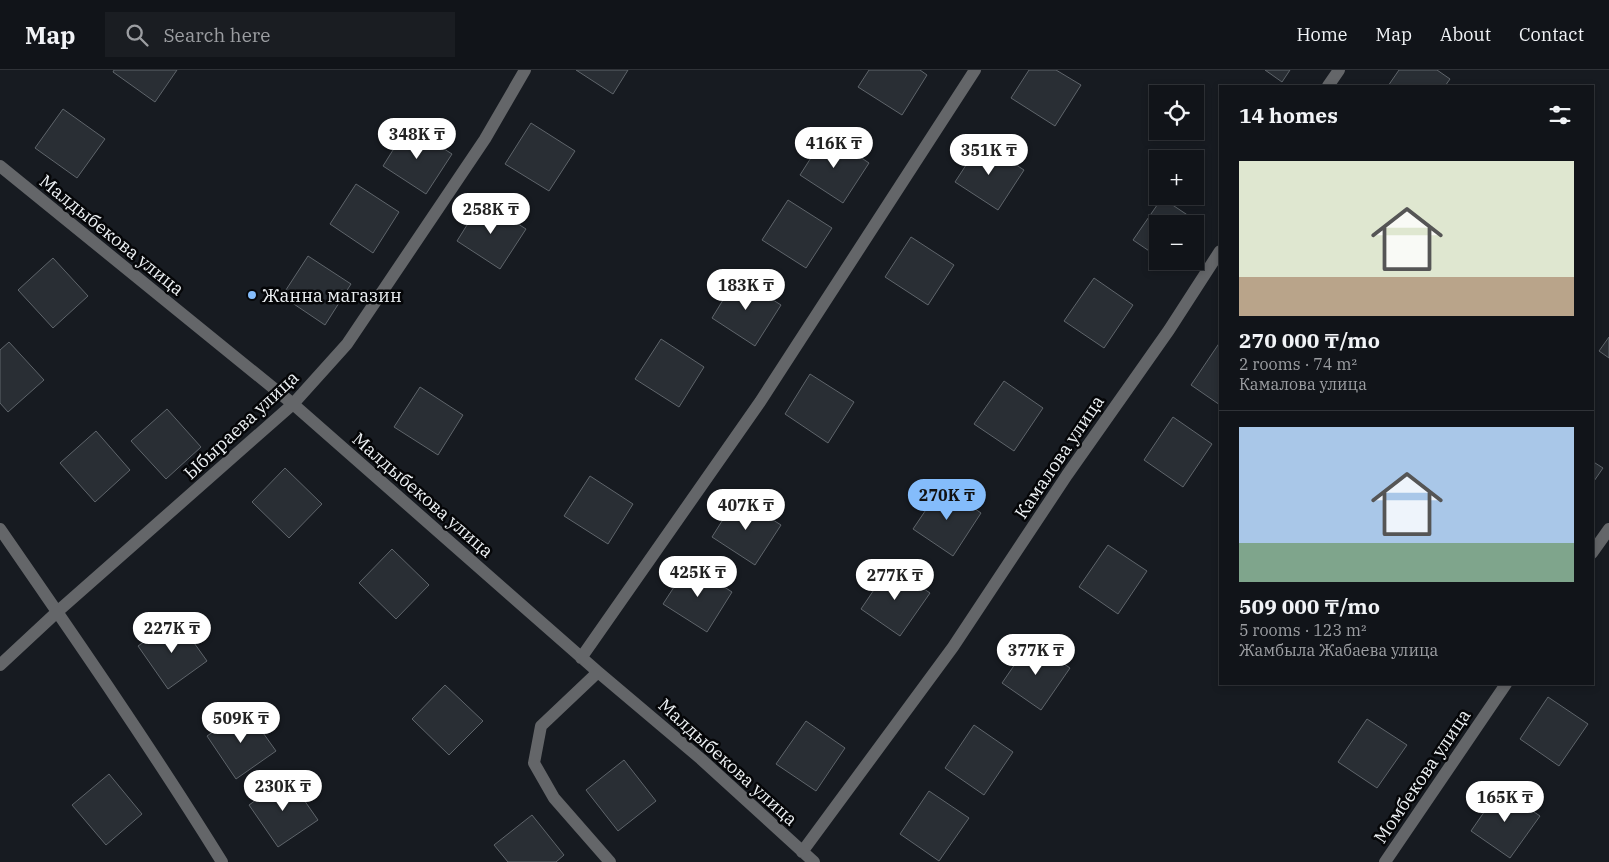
<!DOCTYPE html>
<meta charset="utf-8">
<style>
:root{--surface:#111419;--page:#1a1d22;--text:#f1f3f6;--muted:#9c9ea2;--line:#303338;--accent:#84bcfb}
body{margin:0;font-family:"IBM Plex Serif",serif;background:var(--page);color:var(--text);height:100vh;display:flex;flex-direction:column;font-size:19px;white-space:nowrap}
*{box-sizing:border-box;margin:0}
p{font-size:16px;color:var(--muted)}
.icon{flex:none;width:28px;height:28px;fill:none;stroke:currentColor;stroke-width:2;stroke-linecap:round;stroke-linejoin:round}
.map{position:relative;flex:1;overflow:hidden}
.side{position:absolute;left:1219px;top:15px;width:375px;height:600px;display:flex;flex-direction:column;background:var(--surface);border-radius:0px;box-shadow:0 2px 8px #0003,0 0 0 1px var(--line)}
.side>*{flex:none}
.controls{position:absolute;left:1149px;top:15px;display:grid;gap:10px}
.controls a{display:grid;place-items:center;width:55px;height:55px;border-radius:0px;background:var(--surface);box-shadow:0 2px 8px #0003,0 0 0 1px var(--line);font-size:25px}
.price{position:absolute;translate:-50% -42px;padding:0 11px;border-radius:18px;background:#fff;color:#222;font-size:16px;line-height:32px;filter:drop-shadow(0 1px 2px #0008)}
.price::after{content:'';position:absolute;left:50%;top:30px;width:15px;height:11px;margin-left:-8px;background:inherit;clip-path:polygon(0 0,100% 0,50% 100%)}
.price.current{background:var(--accent);color:#111}
ul{padding:0;list-style:none}
li{display:grid;align-content:center;gap:10px;height:265px;padding:0 20px}
li+li{border-top:1px solid var(--line)}
li span{display:grid;place-items:center;height:155px;border-radius:0px;color:#555}
li>.icon{margin-inline-start:auto}
span .icon{width:90px;height:90px;fill:#fffc;stroke-width:1}
li b{font-size:21px}
h2{display:flex;justify-content:space-between;align-items:center;height:60px;padding:0 20px;font-size:21px}
header{display:flex;align-items:center;gap:30px;box-sizing:border-box;height:70px;padding:0 25px;background:var(--surface);border-bottom:1px solid var(--line)}
header strong{font-size:24px}
nav{display:flex;gap:28px;margin-inline-start:auto;font-size:18px}
.search{width:350px;height:45px;background:var(--page);display:flex;align-items:center;gap:12px;box-sizing:border-box;padding:0 18px;border-radius:0px;color:var(--muted);font-size:19px}
.map>svg:first-child{display:block}
</style>
<header>
<strong>Map</strong>
<div class="search"><svg class="icon" aria-label="search" viewBox="0 0 24 24"><circle cx="10" cy="10" r="6"/><path d="M15 15l6 6"/></svg>Search here</div>
<nav><a>Home</a><a>Map</a><a>About</a><a>Contact</a></nav>
</header>
<div class="map">
<svg width="1609" height="792" viewBox="0 0 1609 792">
<rect width="100%" height="100%" fill="#171b21"/>
<path fill="#292e34" stroke="#5f656b" d="M114 0H177L155 32 113 2Z
M576 0H628L613 24Z
M869 0H920L927 5 902 45 858 17Z
M1029 0H1056L1081 15 1055 56 1011 28Z
M1265 0H1290L1282 12Z
M1399 0H1437L1450 9 1445 16H1388Z
M63 39 105 69 77 108 35 78Z
M531 53 575 81 549 121 505 94Z
M408 56 452 84 426 124 383 96Z
M826 64 869 93 843 133 800 105Z
M981 72 1024 100 998 140 955 112Z
M356 114 399 142 373 183 330 154Z
M1162 128 1201 154 1195 164V154H1158V187L1133 170Z
M788 130 832 158 806 198 762 170Z
M482 131 526 159 500 199 457 171Z
M911 167 954 195 928 235 885 207Z
M308 186 351 214 325 255 282 226Z
M53 188 88 226 53 258 18 220Z
M1163 191H1176L1172 197Z
M737 207 781 235 755 276 712 248Z
M1094 208 1133 235 1104 278 1064 251Z
M1609 267V288L1599 281Z
M661 269 704 297 679 337 635 309Z
M9 272 44 310 8 342 0 333V280Z
M1220 272V335L1191 315Z
M810 304 854 332 828 373 785 344Z
M1004 311 1043 338 1014 381 974 354Z
M420 317 463 345 438 385 394 357Z
M167 339 201 377 166 409 131 371Z
M1173 347 1212 374 1183 417 1144 390Z
M96 361 130 400 95 432 60 393Z
M1592 391 1603 398 1592 414Z
M285 398 322 434 289 468 252 432Z
M590 406 633 434 608 474 564 446Z
M942 416 981 443 953 486 913 459Z
M737 427 781 455 755 495 712 467Z
M1108 475 1147 501 1118 544 1079 517Z
M392 479 429 515 396 549 359 513Z
M689 494 732 522 707 562 663 534Z
M890 496 930 523 900 566 861 539Z
M177 549 207 591 168 619 138 576Z
M1031 571 1070 598 1041 640 1002 613Z
M445 615 483 651 449 685 412 649Z
M1548 627 1588 654 1559 696 1520 669Z
M246 639 276 681 236 709 207 666Z
M1367 649 1407 675 1377 718 1338 692Z
M806 651 845 678 816 721 776 694Z
M974 655 1013 682 984 725 945 698Z
M624 690 656 731 618 761 586 720Z
M109 704 142 744 106 775 72 735Z
M288 707 318 750 278 777 249 735Z
M1500 719 1540 746 1510 788 1471 761Z
M929 721 969 748 939 791 900 764Z
M532 745 564 785 556 792H508L494 775Z"/>
<g fill="none" stroke-linecap="round" stroke-linejoin="round">
<path stroke="#646669" stroke-width="12" d="M1328 16 1339 0
M0 96 293 334 598 602 701 689 814 792
M0 459C76 569 152 679 222 792
M1592 483 1609 459
M581 588 760 332 975 0
M0 595 57 542 293 334 347 274 485 69 525 0
M598 602 541 656 534 693 554 728 610 792
M802 782 953 577 1067 405 1169 260 1220 181
M1385 792 1506 614"/>
</g>
<circle fill="#84bcfb" stroke="#050608" stroke-width="2" cx="252" cy="225" r="5"/>
<g text-anchor="middle" dominant-baseline="central" stroke-width="5" stroke-linejoin="round" paint-order="stroke">
<g font-size="18" fill="#edf1f4" stroke="#050608">
<text transform="translate(112 165) rotate(39)">Малдыбекова улица</text>
<text transform="translate(241 355) rotate(-43)">Ыбыраева улица</text>
<text transform="translate(1059 387) rotate(-56)">Камалова улица</text>
<text transform="translate(423 425) rotate(41)">Малдыбекова улица</text>
<text transform="translate(728 692) rotate(42)">Малдыбекова улица</text>
<text transform="translate(1422 706) rotate(-56)">Момбекова улица</text>
</g>
<g font-size="18" fill="#edf1f4" stroke="#050608" text-anchor="start">
<text x="262" y="225">Жанна магазин</text>
</g>
</g>
</svg>
<div class="controls">
<a><svg class="icon" aria-label="locate" viewBox="0 0 24 24"><circle cx="12" cy="12" r="6"/><path d="M12 2v4M12 18v4M2 12h4M18 12h4"/></svg></a>
<a>+</a>
<a>−</a>
</div>
<b class="price" style="left:417px;top:90px">348K ₸</b>
<b class="price" style="left:834px;top:99px">416K ₸</b>
<b class="price" style="left:989px;top:106px">351K ₸</b>
<b class="price" style="left:491px;top:165px">258K ₸</b>
<b class="price" style="left:746px;top:241px">183K ₸</b>
<b class="price current" style="left:947px;top:451px">270K ₸</b>
<b class="price" style="left:746px;top:461px">407K ₸</b>
<b class="price" style="left:698px;top:528px">425K ₸</b>
<b class="price" style="left:895px;top:531px">277K ₸</b>
<b class="price" style="left:172px;top:584px">227K ₸</b>
<b class="price" style="left:1036px;top:606px">377K ₸</b>
<b class="price" style="left:241px;top:674px">509K ₸</b>
<b class="price" style="left:283px;top:742px">230K ₸</b>
<b class="price" style="left:1505px;top:753px">165K ₸</b>
<section class="side">
<h2>14 homes<svg class="icon" aria-label="filters" viewBox="0 0 24 24"><path d="M4 7h16M4 17h16"/><circle cx="9" cy="7" r="2"/><circle cx="15" cy="17" r="2"/></svg></h2>
<ul>
<li><span style="background:linear-gradient(#dfe7d0 75%,#b9a48a 0)"><svg class="icon" aria-label="home" viewBox="0 0 24 24"><path d="M3 11l9-7 9 7M6 9v11h12V9"/></svg></span><div><b>270 000 ₸/mo</b><p>2 rooms · 74 m²</p><p>Камалова улица</p></div></li>
<li><span style="background:linear-gradient(#a9c7e8 75%,#7fa58c 0)"><svg class="icon" aria-label="home" viewBox="0 0 24 24"><path d="M3 11l9-7 9 7M6 9v11h12V9"/></svg></span><div><b>509 000 ₸/mo</b><p>5 rooms · 123 m²</p><p>Жамбыла Жабаева улица</p></div></li>
</ul>
</section>
</div>
